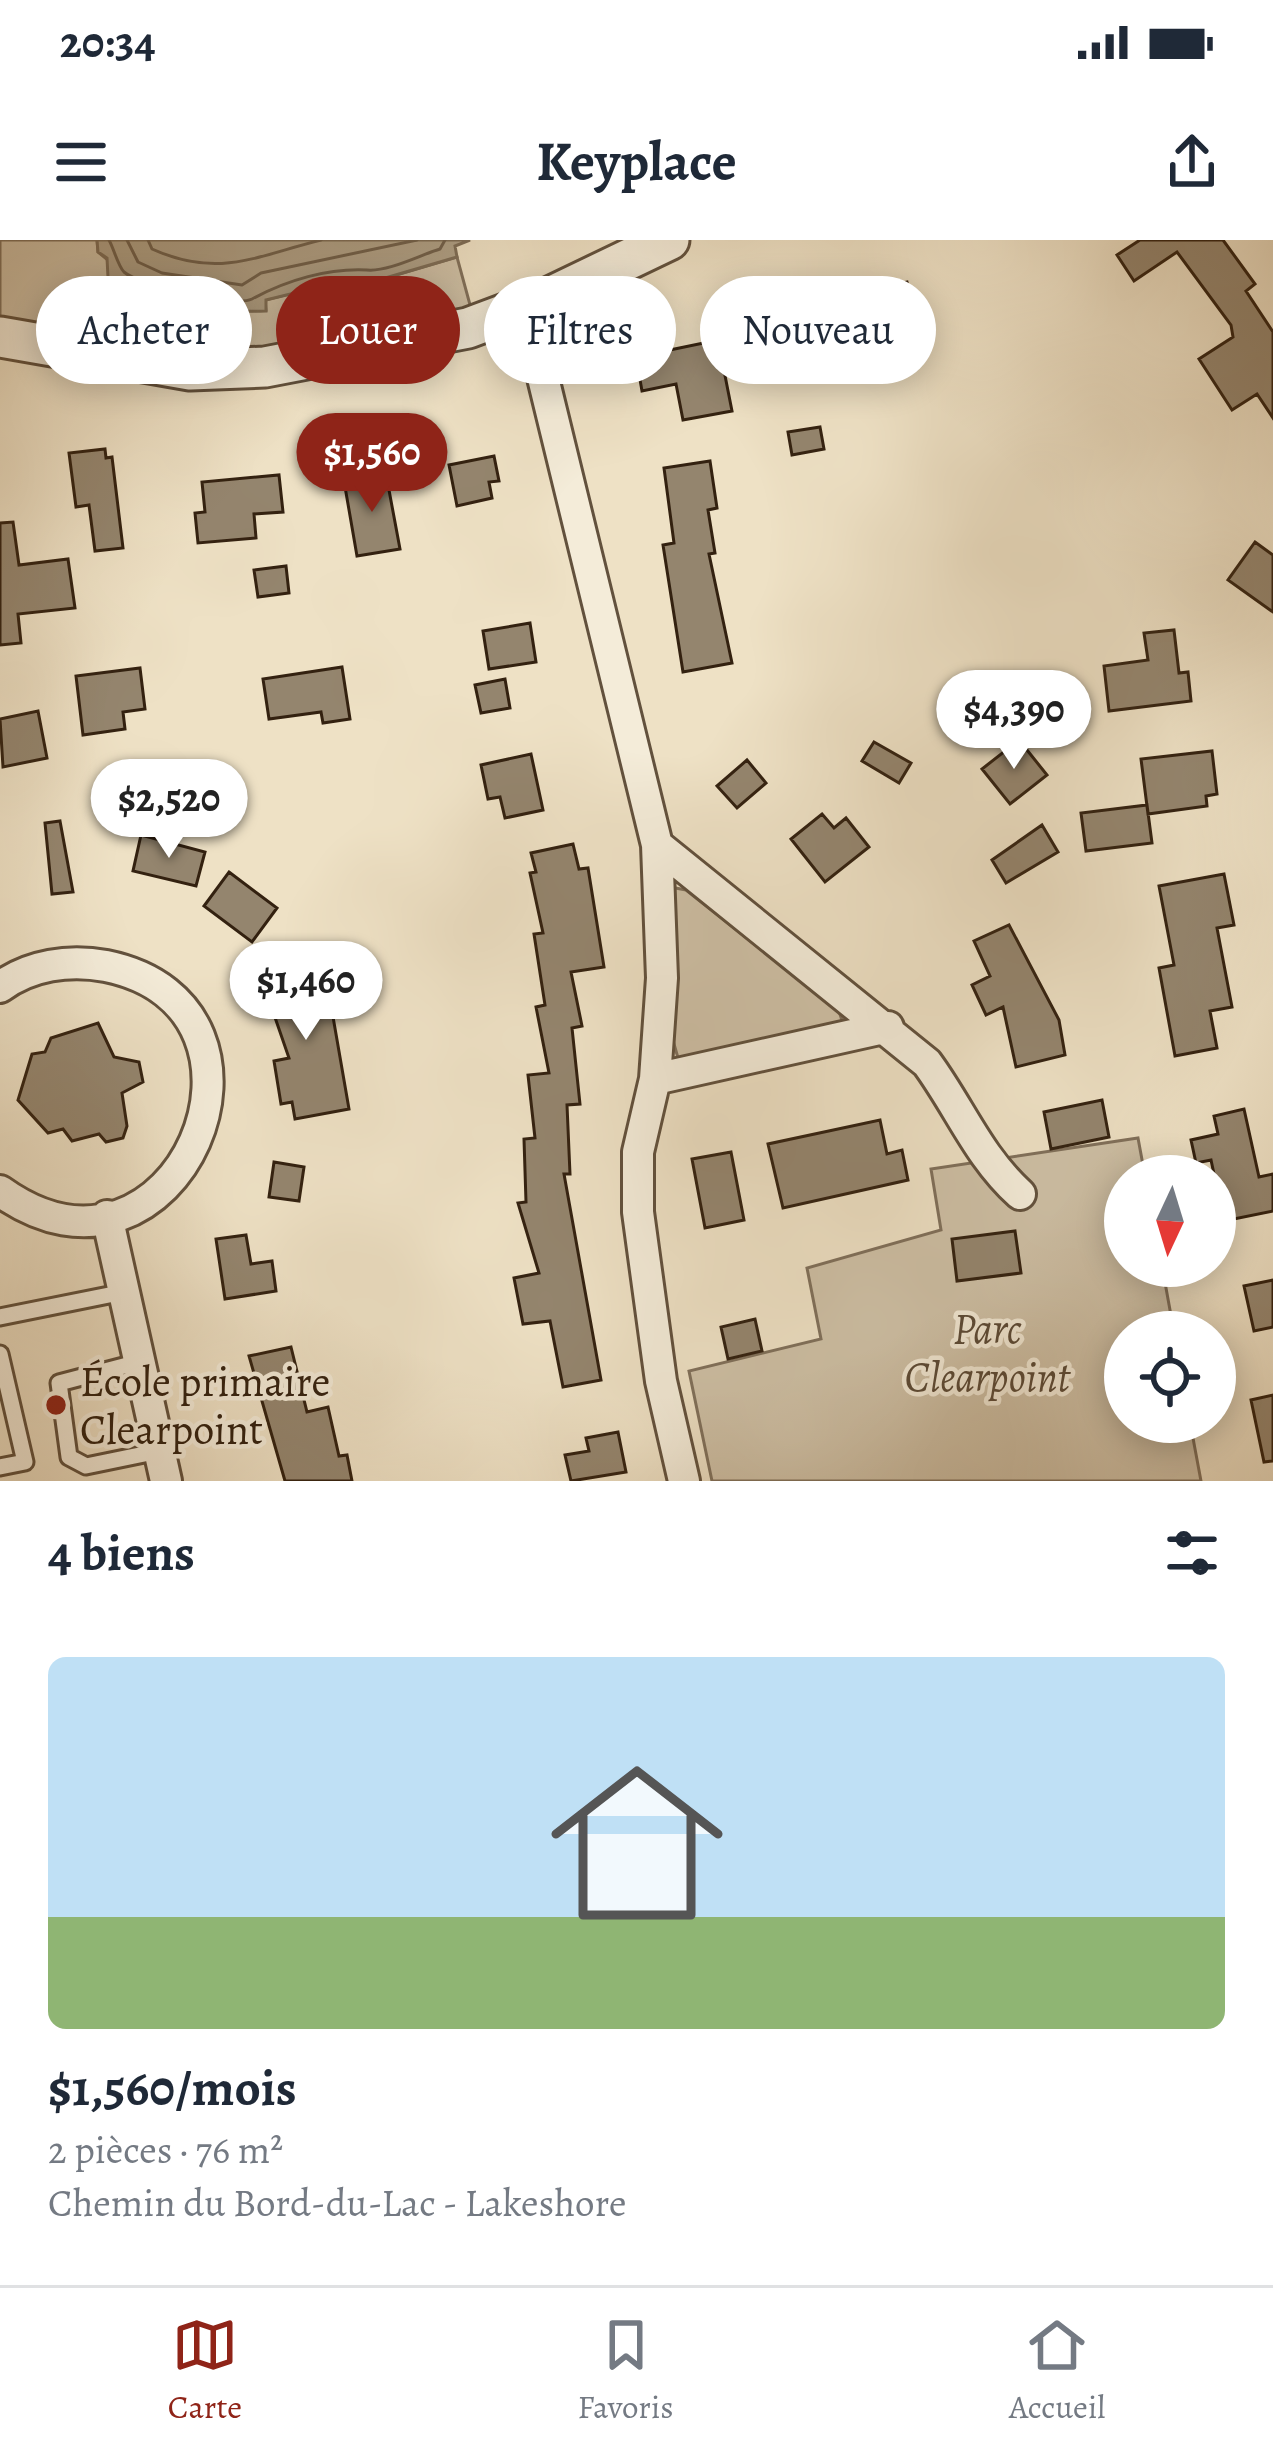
<!DOCTYPE html>
<html lang="fr">
<meta charset="utf-8">
<style>
:root{--surface:#fff;--page:#f2f2f3;--text:#1f2937;--muted:#747a83;--line:#e0e1e3;--accent:#8f2418}
body{margin:0;font-family:Alegreya,serif;background:var(--page);color:var(--text);height:100vh;display:flex;flex-direction:column;font-size:45px;white-space:nowrap}
*{box-sizing:border-box;margin:0}
p{font-size:39px;color:var(--muted)}
.icon{flex:none;width:66px;height:66px;fill:none;stroke:currentColor;stroke-width:2;stroke-linecap:round;stroke-linejoin:round}
.map{position:relative;height:1241px;overflow:hidden}
.sheet{display:flex;flex-direction:column;background:var(--surface);flex:1}
.sheet>*{flex:none}
.banner{position:absolute;left:36px;top:36px;width:1203px;height:108px;display:flex;gap:24px}
.needle{width:78px;rotate:184deg}
.controls{position:absolute;left:1104px;top:915px;display:grid;gap:24px}
.controls a{display:grid;place-items:center;width:132px;height:132px;border-radius:50%;background:var(--surface);box-shadow:0 6px 30px #0003;font-size:60px}
.price{position:absolute;translate:-50% -102px;padding:0 27px;border-radius:42px;background:#fff;color:#222;font-size:39px;line-height:78px;filter:drop-shadow(0 3px 6px #0008)}
.price::after{content:'';position:absolute;left:50%;top:72px;width:36px;height:27px;margin-left:-18px;background:inherit;clip-path:polygon(0 0,100% 0,50% 100%)}
.price.active{background:var(--accent);color:#fff}
ul{padding:0;list-style:none}
li{display:grid;align-content:center;gap:24px;height:636px;padding:0 48px}
li span{display:grid;place-items:center;height:372px;border-radius:18px;color:#555}
li>.icon{margin-inline-start:auto}
span .icon{width:216px;height:216px;fill:#fffc;stroke-width:1}
li b{font-size:51px}
h2{display:flex;justify-content:space-between;align-items:center;height:144px;padding:0 48px;font-size:51px}
.pill{padding:0 42px;border-radius:54px;background:var(--surface);box-shadow:0 6px 30px #0003;font-size:42px;line-height:108px}
.pill.active{background:var(--accent);color:#fff}
.status{display:flex;justify-content:space-between;align-items:center;height:84px;padding:0 60px;background:var(--surface);direction:ltr}
.status svg{height:33px;fill:currentColor}
header{display:flex;justify-content:space-between;align-items:center;height:156px;padding:0 48px;background:var(--surface);font-size:54px;font-weight:700}
.tab-bar{display:flex;justify-content:space-around;align-items:center;height:168px;border-top:3px solid var(--line);background:var(--surface);font-size:33px;color:var(--muted)}
.tab-bar a{display:grid;justify-items:center;gap:6px}
.tab-bar .active{color:var(--accent)}
.map>svg:first-child{display:block}
</style>
<div class="status"><b>20:34</b><svg viewBox="0 0 49 12"><path d="M0 12V9h3v3zM5 12V6h3v6zM10 12V3h3v9zM15 12V0h3v12zM26 1h20v11H26zM47 4h2v5h-2z"/></svg></div>
<header><svg class="icon" aria-label="menu" viewBox="0 0 24 24"><path d="M4 6h16M4 12h16M4 18h16"/></svg>Keyplace<svg class="icon" aria-label="share" viewBox="0 0 24 24"><path d="M12 15V3M7 8l5-5 5 5M5 13v7h14v-7"/></svg></header>
<div class="map">
<svg width="1273" height="1241" viewBox="0 0 1273 1241">
<rect width="100%" height="100%" fill="#eee1c5"/>
<filter id="stains"><feTurbulence type="fractalNoise" baseFrequency=".00167" numOctaves="4"/><feColorMatrix values="0 0 0 0 .2 0 0 0 0 .09 0 0 0 0 .02 0 0 0 .5 -.17"/></filter>
<radialGradient id="worn" r=".72"><stop offset=".6" stop-color="#630" stop-opacity="0"/><stop offset="1" stop-color="#630" stop-opacity=".3"/></radialGradient>
<path fill="#cec0a6" stroke="#80705b" stroke-width="3" d="M0 0H97L98 12 154 58 231 72 266 70 265 60 357 37 359 46 457 17 472 72 276 110 181 111 0 80Z
M670 647 686 650 839 771 844 787 686 823 678 818 672 797Z
M1138 898 1145 936H1125V1026H1162L1174 1092H1125V1182H1190L1201 1241H712L689 1131 821 1099 807 1028 941 990 931 929Z"/>
<path fill="#aea087" stroke="#7d6d57" stroke-width="3" d="M97 0H470L455 6 457 17 358 46 356 38 266 60V71C211 73 157 64 108 37L107 18 98 12Z"/>
<g fill="none" stroke-linecap="round" stroke-linejoin="round">
<path stroke="#70604c" stroke-width="3" d="M109 0C114 9 118 26 124 32 140 46 234 68 252 59 287 40 328 28 367 30 388 32 420 15 440 9L445 0
M127 0 138 22 162 33 242 45 261 33 417 0
M148 0 152 9C219 39 256 16 321 0"/>
</g>
<path fill="#94856e" stroke="#332110" stroke-width="3" d="M1140 0H1223L1255 44 1246 51 1273 92V178L1257 154 1232 170 1199 119 1233 97 1231 85 1177 12 1134 41 1117 15Z
M907 42 919 91 872 102 859 53Z
M820 51 831 112 812 115 813 123 790 127 778 59Z
M718 100 732 171 683 180 676 144 642 151 636 117Z
M820 187 824 209 792 215 788 192Z
M105 209 106 218 112 217 123 308 95 311 89 265 76 267 69 213Z
M494 216 499 241 489 242 492 258 457 266 449 225Z
M710 221 717 268 708 270 715 313 709 314 732 423 683 432 663 305 674 303 664 228Z
M386 234 400 309 357 316 344 241Z
M279 235 283 272 254 274 256 298 198 303 195 273 205 272 202 242Z
M13 282 19 325 68 319 75 368 18 374 21 403 0 405V283Z
M1255 302 1273 315V372L1228 340Z
M286 326 289 353 258 357 254 330Z
M530 383 536 422 489 429 483 391Z
M1174 390 1179 433 1188 432 1191 461 1109 471 1104 426 1148 420 1144 393Z
M342 427 350 479 323 483 321 472 269 479 263 439Z
M140 428 145 469 123 472 125 489 83 495 76 436Z
M505 439 510 468 481 473 475 445Z
M38 471 47 518 3 527 0 479Z
M1019 500 1047 535 1010 564 982 529Z
M874 502 911 523 899 543 862 521Z
M1212 511 1217 554 1206 556 1207 566 1148 574 1141 519Z
M531 514 543 570 505 578 500 557 488 559 481 525Z
M747 520 766 543 737 568 717 546Z
M1147 565 1152 603 1086 611 1081 573Z
M822 574 834 588 846 578 869 607 825 642 791 599Z
M60 581 73 652 52 654 45 583Z
M1042 585 1058 612 1006 643 992 620Z
M141 595 205 612 196 646 133 631Z
M573 604 579 629 588 628 604 727 571 732 582 786 572 788 580 864 567 865 570 934H564L601 1140 563 1147 550 1081 523 1084 514 1038 539 1033 518 963 526 962 524 899 535 898 528 835 549 833 536 767 545 765 534 694 543 693 530 633 536 632 531 613Z
M229 632 277 668 252 702 204 666Z
M1224 634 1234 685 1217 688 1232 767 1210 771 1217 808 1175 816 1159 728 1174 725 1159 646Z
M1009 685 1059 780 1065 815 1016 827 1003 767 986 775 972 745 990 736 974 701Z
M303 720 312 746 322 743 332 771 349 869 295 879 292 862 281 864 274 821 289 818 260 734Z
M98 783 114 817 139 822 143 842 122 853 127 886 123 898 106 902 99 894 72 901 63 889 48 893 18 860 32 814 45 812 51 798Z
M1102 860 1109 897 1051 909 1044 872Z
M1244 869 1259 937 1273 934V971L1224 981 1211 920 1196 923 1191 900 1218 894 1214 876Z
M880 880 887 914 902 910 908 940 783 968 768 904Z
M731 912 744 980 705 988 692 919Z
M274 922 304 927 299 961 269 957Z
M1015 991 1021 1033 957 1041 952 999Z
M246 995 251 1024 272 1021 276 1051 225 1059 216 999Z
M1273 1040V1087L1254 1091 1244 1046Z
M755 1079 762 1111 728 1119 721 1087Z
M291 1107 307 1172 328 1167 339 1216 347 1215 352 1241H285L249 1116Z
M1273 1155V1221L1264 1222 1251 1160Z
M618 1192 626 1232 571 1241 565 1215 589 1211 586 1198Z"/>
<g fill="none" stroke-linecap="round" stroke-linejoin="round">
<defs>
<path id="service" d="M0 1077 124 1052
M0 1114 25 1222 0 1227
M139 1122 59 1143 69 1217 86 1226 159 1211"/>
<path id="minor" d="M526 68 657 605 662 738 655 839 638 912V972L661 1141 684 1241
M657 605 927 823C960 868 978 916 1020 954
M0 747C30 725 69 719 106 726 307 767 177 1078 0 951
M655 839 888 787
M107 976 166 1241"/>
<path id="tertiary" d="M0 97 190 130 265 127 468 88 548 58 669 0"/>
</defs>
<use href="#service" stroke="#62513d" stroke-width="21"/>
<use href="#minor" stroke="#62513d" stroke-width="36"/>
<use href="#tertiary" stroke="#62513d" stroke-width="45"/>
<use href="#service" stroke="#f4ecd9" stroke-width="15"/>
<use href="#minor" stroke="#f4ecd9" stroke-width="30"/>
<use href="#tertiary" stroke="#f4ecd9" stroke-width="39"/>
</g>
<circle fill="#8f2418" stroke="#f4ecd9" stroke-width="4.5" cx="56" cy="1165" r="12"/>
<g text-anchor="middle" dominant-baseline="central" stroke-width="9" stroke-linejoin="round" paint-order="stroke">
<g font-size="42" font-style="italic" fill="#5a4936" stroke="#f4ecd9">
<text x="987" y="1088">Parc<tspan x="987" dy="48">Clearpoint</tspan></text>
</g>
<g font-size="42" fill="#332110" stroke="#f4ecd9" text-anchor="start">
<text x="80" y="1141">École primaire<tspan x="80" dy="48">Clearpoint</tspan></text>
</g>
</g>
<rect width="100%" height="100%" filter="url(#stains)"/>
<rect width="100%" height="100%" fill="url(#worn)"/>
</svg>
<div class="controls">
<a><svg class="needle" viewBox="-14 -14 28 28"><path d="M0-13l5 13h-10z" fill="#e53935"/><path d="M0 13l5-13h-10z" fill="#747a83"/></svg></a>
<a><svg class="icon" aria-label="locate" viewBox="0 0 24 24"><circle cx="12" cy="12" r="6"/><path d="M12 2v4M12 18v4M2 12h4M18 12h4"/></svg></a>
</div>
<b class="price active" style="left:372px;top:275px">$1,560</b>
<b class="price" style="left:1014px;top:532px">$4,390</b>
<b class="price" style="left:169px;top:621px">$2,520</b>
<b class="price" style="left:306px;top:803px">$1,460</b>
<div class="banner">
<a class="pill">Acheter</a>
<a class="pill active">Louer</a>
<a class="pill">Filtres</a>
<a class="pill">Nouveau</a>
</div>
</div>
<section class="sheet">
<h2>4 biens<svg class="icon" aria-label="filters" viewBox="0 0 24 24"><path d="M4 7h16M4 17h16"/><circle cx="9" cy="7" r="2"/><circle cx="15" cy="17" r="2"/></svg></h2>
<ul>
<li><span style="background:linear-gradient(#bfe0f5 70%,#8fb573 0)"><svg class="icon" aria-label="home" viewBox="0 0 24 24"><path d="M3 11l9-7 9 7M6 9v11h12V9"/></svg></span><div><b>$1,560/mois</b><p>2 pièces · 76 m²</p><p>Chemin du Bord-du-Lac - Lakeshore</p></div></li>
</ul>
</section>
<nav class="tab-bar">
<a class="active"><svg class="icon" aria-label="map" viewBox="0 0 24 24"><path d="M3 6l6-2 6 2 6-2v14l-6 2-6-2-6 2zM9 4v14M15 6v14"/></svg>Carte</a>
<a><svg class="icon" aria-label="saved" viewBox="0 0 24 24"><path d="M7 4h10v16l-5-4-5 4z"/></svg>Favoris</a>
<a><svg class="icon" aria-label="home" viewBox="0 0 24 24"><path d="M3 11l9-7 9 7M6 9v11h12V9"/></svg>Accueil</a>
</nav>
